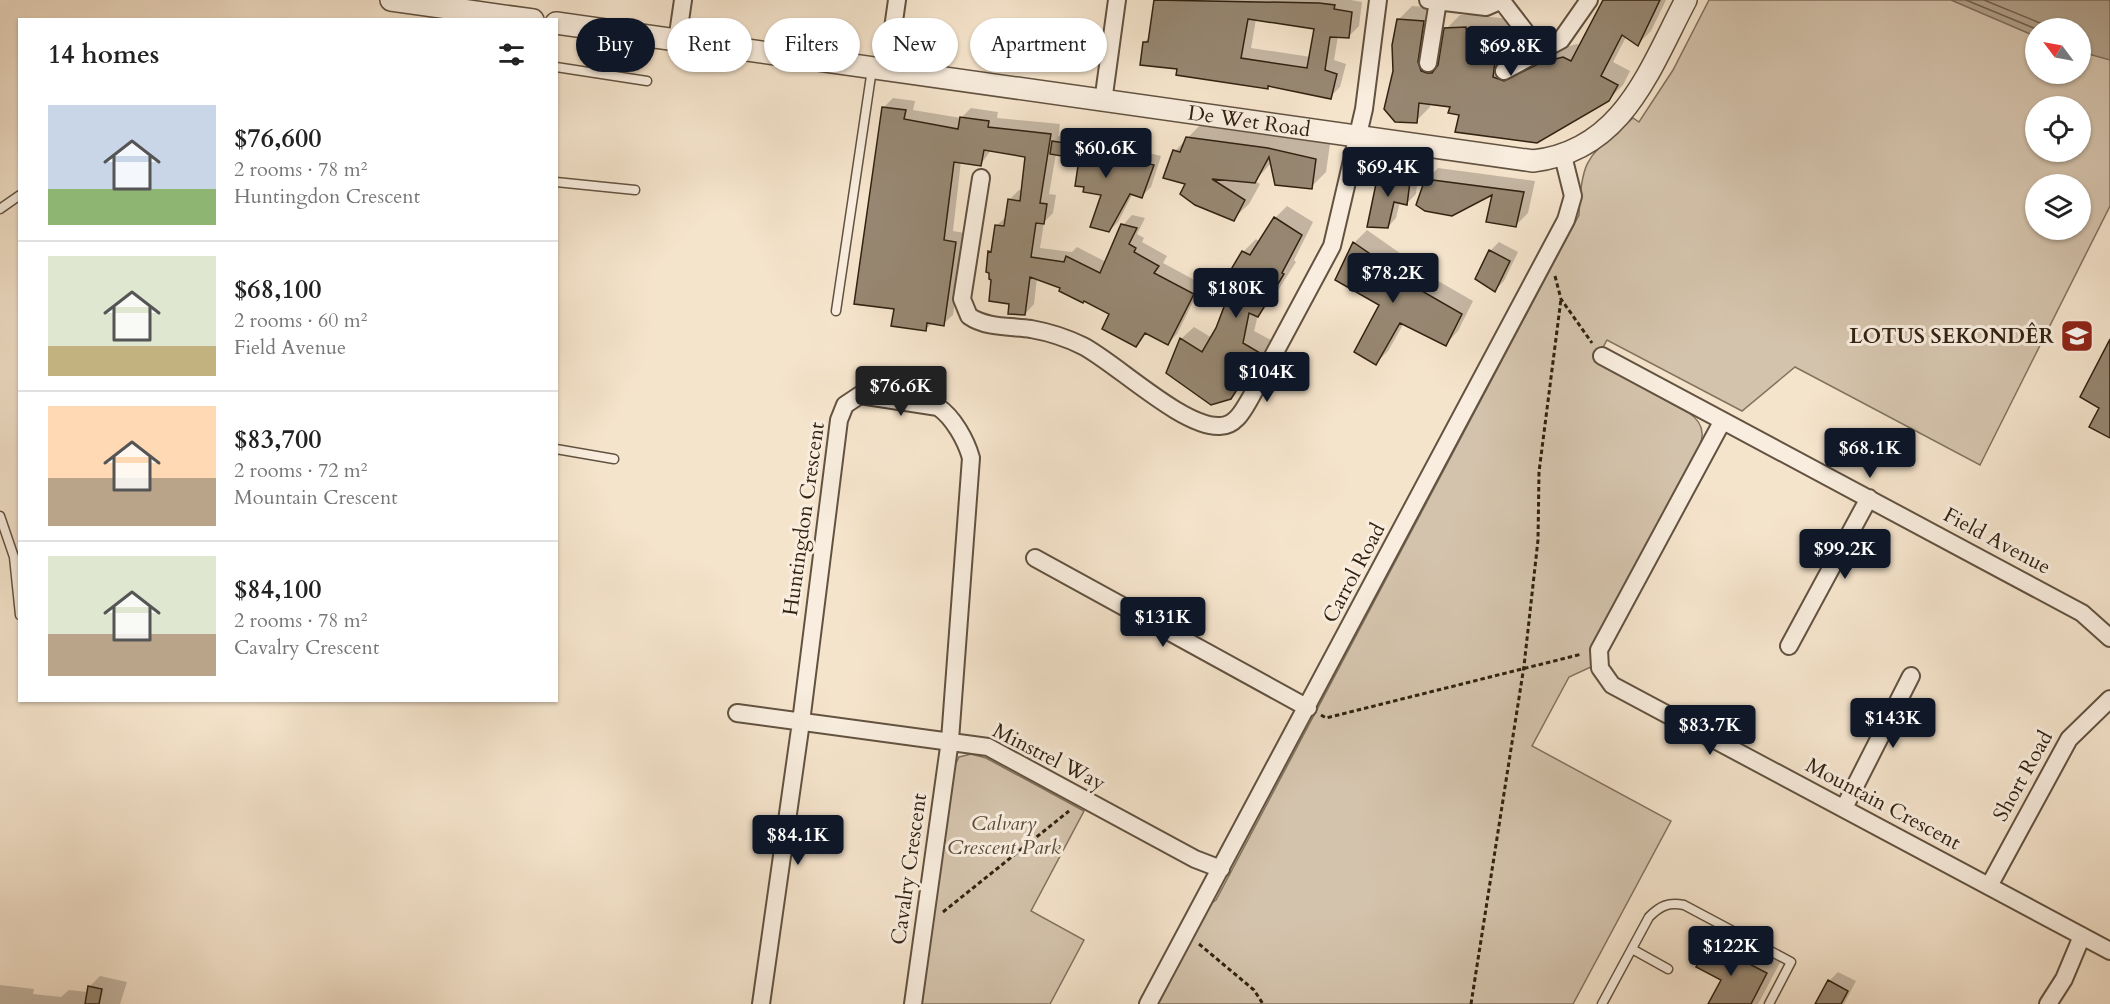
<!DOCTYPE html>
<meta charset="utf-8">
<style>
:root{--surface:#fff;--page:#f6f6f6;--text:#222;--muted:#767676;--line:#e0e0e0;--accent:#111827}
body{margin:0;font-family:Cardo,serif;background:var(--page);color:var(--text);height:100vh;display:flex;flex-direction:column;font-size:22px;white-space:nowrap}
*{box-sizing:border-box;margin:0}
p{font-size:20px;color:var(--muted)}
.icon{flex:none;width:33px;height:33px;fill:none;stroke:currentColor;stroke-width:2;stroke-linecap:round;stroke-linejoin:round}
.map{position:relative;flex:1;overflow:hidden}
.panel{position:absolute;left:18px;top:18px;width:540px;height:684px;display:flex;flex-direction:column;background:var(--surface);border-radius:0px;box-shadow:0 2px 4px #0004}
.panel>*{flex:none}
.guide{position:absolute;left:576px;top:18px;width:570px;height:54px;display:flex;gap:12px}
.needle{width:39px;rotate:302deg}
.buttons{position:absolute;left:2025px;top:18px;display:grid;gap:12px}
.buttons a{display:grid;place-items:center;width:66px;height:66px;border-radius:50%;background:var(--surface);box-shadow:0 2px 4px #0004;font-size:30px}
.price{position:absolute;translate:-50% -51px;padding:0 14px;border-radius:6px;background:var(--accent);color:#fff;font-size:20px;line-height:39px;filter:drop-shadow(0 2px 3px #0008)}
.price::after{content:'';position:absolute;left:50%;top:36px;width:18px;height:14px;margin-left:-9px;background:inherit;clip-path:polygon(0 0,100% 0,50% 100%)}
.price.current{background:#222;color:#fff}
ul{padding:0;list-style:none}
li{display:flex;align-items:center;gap:18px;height:150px;padding:0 30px}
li+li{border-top:2px solid var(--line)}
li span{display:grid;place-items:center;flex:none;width:168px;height:120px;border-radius:0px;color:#555}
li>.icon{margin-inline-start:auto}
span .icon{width:72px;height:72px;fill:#fffc;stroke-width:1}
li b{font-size:26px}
h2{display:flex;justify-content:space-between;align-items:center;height:72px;padding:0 30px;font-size:26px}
.chip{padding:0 21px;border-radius:27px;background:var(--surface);box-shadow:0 2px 4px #0004;font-size:21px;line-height:54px}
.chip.current{background:var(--accent);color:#fff}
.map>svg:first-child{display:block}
</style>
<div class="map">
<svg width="2110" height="1004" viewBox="0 0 2110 1004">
<rect width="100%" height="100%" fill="#f5e4cc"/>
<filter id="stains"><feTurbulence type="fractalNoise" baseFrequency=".00333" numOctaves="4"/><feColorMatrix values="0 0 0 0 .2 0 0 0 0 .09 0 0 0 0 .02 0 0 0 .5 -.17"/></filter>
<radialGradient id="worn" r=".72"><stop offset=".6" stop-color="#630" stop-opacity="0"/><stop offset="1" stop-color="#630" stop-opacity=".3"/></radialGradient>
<path fill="#d4c3ac" stroke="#82725e" stroke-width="1.5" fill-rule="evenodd" d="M1709 0H2110V206L1980 465 1795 367 1742 411 1607 340 1595 362 1689 413C1701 421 1705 432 1700 445L1596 639 1593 666 1569 677 1532 746 1671 821 1573 1004H1153L1204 908 1216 900 1579 215C1581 154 1590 156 1633 118L1639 122 1673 70ZM2036 28H2080V74H2036ZM2036 106H2080V152H2036ZM2036 184H2080V230H2036Z
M971 754 986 758 1084 811 1031 911 1084 940 1050 1004H921L954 767 959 757Z"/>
<path fill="#b2a28c" stroke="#7e6f5b" stroke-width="1.5" d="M1951 0H2110V60L2081 52 2080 28H2036L2035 36Z"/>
<path fill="#0003" fill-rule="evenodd" d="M1156 0H1351L1362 2 1359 26 1348 37 1338 36 1334 60 1346 64 1340 87 1330 97 1270 85 1267 87 1179 67 1144 42 1150 37ZM1256 19 1316 27 1311 57 1251 48Z
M1605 0H1666L1651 31 1638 44 1626 37 1613 62 1630 71 1623 85 1608 100 1460 114 1452 106 1430 103V107L1416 121 1394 71 1398 20 1412 6 1437 8 1432 53 1440 61 1446 29 1460 15 1479 14V16L1512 19 1506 63 1577 44 1581 46Z
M893 98 915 101 913 110 961 118 971 108 998 112 997 118 1060 124 1058 137 1063 133 1118 141 1117 145 1161 156 1151 187 1142 196 1133 193 1118 222 1109 231 1103 194 1081 158 1056 154 1049 194 1056 195 1053 213 1044 222 1040 248 1072 252 1077 247 1106 262 1123 225 1132 215 1145 218 1137 234 1144 238 1142 242 1167 256 1163 263 1202 284 1177 334 1168 343 1147 332 1136 345 1111 313 1062 287 1037 278 1034 304 1025 314 1011 303 993 279 990 252 993 249 996 226 1007 216 1009 200 1019 190H1022L1027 156 991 150 981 164 961 161 953 231 965 233 953 315 943 324 933 322 925 330 896 308 883 108Z
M1203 122 1284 133 1330 144 1326 172 1311 187 1272 162 1255 181 1260 184 1249 204 1233 219 1187 183 1175 151Z
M1389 165 1419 166 1416 194 1407 203 1400 202 1396 218 1388 227 1380 174Z
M1438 168 1535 181 1528 213 1516 225 1494 192 1426 180Z
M1287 206 1313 222 1294 260 1296 262 1270 303 1258 315 1254 331 1271 340 1243 385 1230 398 1181 339 1194 327 1212 338 1243 252 1256 239 1260 242 1275 218Z
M1367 230 1414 263 1412 266 1473 301 1458 331 1446 344 1404 323 1388 351 1376 363 1381 304 1337 280 1354 243Z
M1499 242 1518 252 1504 281 1495 290 1490 251Z
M1729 926 1784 955 1758 1004H1710L1723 979 1711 944Z
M1838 972 1856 981 1844 1004H1819L1829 981Z
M100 976 127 982 120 1004H0V985L34 989 33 994 61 997 69 990 88 992 89 987Z"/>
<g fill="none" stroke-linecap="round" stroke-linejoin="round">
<path stroke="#72624e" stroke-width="1.5" d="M1966 0 2036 29
M1984 0 2040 23 2046 28"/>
</g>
<path fill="#978772" stroke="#312211" stroke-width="1.5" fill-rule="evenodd" d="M1154 0 1319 3 1335 5 1334 9 1352 12 1349 38 1330 37 1325 70 1337 74 1331 99 1268 86V89L1176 75 1177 69 1140 65 1143 42H1148ZM1248 19 1314 29 1307 68 1241 58Z
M1603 0H1660L1638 46 1622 35 1601 76 1618 85 1609 101 1537 143 1455 132 1459 115 1448 113 1450 107 1419 103 1417 123 1395 122 1384 109 1393 71 1392 45 1397 19 1424 21 1418 62 1421 71 1427 73H1432L1438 65 1444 28 1466 27V29L1499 32 1493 77 1504 81 1540 63 1563 57 1571 61Z
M882 107 906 110 904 119 958 129 960 117 989 121 988 127 1051 134 1040 203 1047 204 1044 224 1036 223 1031 257 1064 262 1066 256 1100 273 1121 224 1137 228 1129 244 1136 248 1134 252 1159 266 1154 273 1194 294 1168 345 1145 333 1136 347 1102 329 1109 314 1084 301 1083 303 1059 291 1060 288 1030 277 1025 315 1008 314 1009 304 989 301 991 280 989 279V273L986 272 988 251 991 252 995 225 1004 226 1008 199 1020 201 1025 157 984 150 981 166 954 162 944 240 956 242 944 326 927 323 926 331 891 326 894 309 854 304Z
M1186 137 1268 148 1316 159 1312 189 1275 185 1269 157 1255 183 1212 179 1245 200 1234 221 1195 205 1180 194 1185 184 1163 178 1173 150 1180 152Z
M1052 141 1110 150 1109 154 1154 165 1142 198 1130 194 1109 232 1090 227 1101 195 1083 192 1084 187 1075 186 1079 159 1050 154Z
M1378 174H1411L1407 205 1394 202 1388 228 1367 227Z
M1425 179 1524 192 1516 227 1486 222 1492 195 1452 216 1425 211 1416 205Z
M1274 217 1302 235 1282 273 1284 274 1258 317 1249 313 1243 343 1260 353 1231 399 1211 405 1166 373 1180 338 1202 352 1216 328 1227 299 1217 293 1242 251 1250 255Z
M1353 242 1402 276 1401 279 1462 314 1446 346 1400 323 1376 365 1354 352 1379 305 1335 280Z
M1489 250 1510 261 1495 292 1475 279Z
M2110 339V438L2089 427 2099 408 2080 397Z
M1709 943 1767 973 1751 1004H1708L1721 980 1696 967Z
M1828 980 1848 991 1841 1004H1815Z
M88 986 102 989 99 1004H85Z"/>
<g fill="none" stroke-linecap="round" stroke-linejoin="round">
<defs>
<path id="service" d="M556 67 647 81
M556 182 635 190
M0 209 20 195
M836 311 872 69
M556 449 614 459
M0 516 14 557 20 615
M1632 949 1668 969
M1602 1004 1649 917C1660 906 1668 902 1684 905L1791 962 1769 1004"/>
<path id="minor" d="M1428 0 1486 7 1502 0
M1501 0 1541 52
M677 41 683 0
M1428 63 1438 1
M887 71 897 0
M1504 71 1561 40 1589 0
M1103 102 1117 0
M981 178 962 299 969 316C986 328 1010 326 1031 329 1048 332 1067 338 1083 346 1116 363 1183 428 1220 426 1236 426 1244 409 1251 397L1332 246 1364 109 1378 0
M1602 356 2082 613 2110 638
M1722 422 1599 650 1600 668 1612 685 2110 951
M1035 558 1308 708
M1789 646 1869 498
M737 713 988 747 1195 859 1221 869
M1844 808 1911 676
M1989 886 2069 739 2110 699
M761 1004 801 722 839 420 845 405 860 395 938 407C953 417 966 440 971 458L950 740 913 1004
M1148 1004 1566 220 1573 196 1563 156
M2048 1004 2064 979 2082 936"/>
<g id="tertiary">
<path d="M391 0 533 20"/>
<path id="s1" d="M556 23 1533 161C1623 151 1649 70 1686 0"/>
</g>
</defs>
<use href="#service" stroke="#625240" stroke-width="11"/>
<use href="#minor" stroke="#625240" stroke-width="20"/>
<use href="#tertiary" stroke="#625240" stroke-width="24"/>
<path stroke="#312211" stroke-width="3" stroke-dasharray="4.5 3" stroke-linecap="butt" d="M1555 276 1561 299 1592 343
M1321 715 1326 718 1582 654
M943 912 1069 811
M1199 944 1254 990 1263 1004
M1471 1004 1524 666 1538 540 1539 472 1561 299"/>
<use href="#service" stroke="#f8edde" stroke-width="8"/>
<use href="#minor" stroke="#f8edde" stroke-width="16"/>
<use href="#tertiary" stroke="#f8edde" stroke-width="21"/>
</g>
<defs>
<symbol id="school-square" viewBox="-11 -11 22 22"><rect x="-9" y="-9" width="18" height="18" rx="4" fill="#8f2418" stroke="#f8edde"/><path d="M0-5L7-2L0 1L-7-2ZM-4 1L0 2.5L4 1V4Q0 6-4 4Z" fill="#fff"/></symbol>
</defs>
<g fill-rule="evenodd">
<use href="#school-square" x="2058" y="317" width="38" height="38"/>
</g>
<g text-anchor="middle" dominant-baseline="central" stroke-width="6" stroke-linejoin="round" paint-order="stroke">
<g font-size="21" fill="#312211" stroke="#f8edde">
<text stroke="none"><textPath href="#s1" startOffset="700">De Wet Road</textPath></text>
<text transform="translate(804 519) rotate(-82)">Huntingdon Crescent</text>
<text transform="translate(1997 541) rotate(28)">Field Avenue</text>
<text transform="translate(1354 573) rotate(-62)">Carrol Road</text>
<text transform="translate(1049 757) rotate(27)">Minstrel Way</text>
<text transform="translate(2023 776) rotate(-61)">Short Road</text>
<text transform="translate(1883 804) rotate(28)">Mountain Crescent</text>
<text transform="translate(909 869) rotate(-82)">Cavalry Crescent</text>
</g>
<g font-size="21" font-weight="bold" fill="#312211" stroke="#f8edde" text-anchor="end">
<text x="2054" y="336">LOTUS SEKONDÊR</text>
</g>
<g font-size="21" font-style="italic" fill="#5a4a38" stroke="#f8edde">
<text x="1004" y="823">Calvary<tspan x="1004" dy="24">Crescent Park</tspan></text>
</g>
</g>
<rect width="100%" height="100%" filter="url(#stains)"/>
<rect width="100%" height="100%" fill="url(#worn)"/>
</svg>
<div class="buttons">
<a><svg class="needle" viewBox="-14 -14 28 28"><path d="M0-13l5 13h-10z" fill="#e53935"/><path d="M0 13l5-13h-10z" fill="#767676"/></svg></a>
<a><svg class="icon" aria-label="locate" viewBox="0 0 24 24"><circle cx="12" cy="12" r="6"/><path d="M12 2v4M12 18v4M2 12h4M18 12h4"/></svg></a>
<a><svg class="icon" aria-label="layers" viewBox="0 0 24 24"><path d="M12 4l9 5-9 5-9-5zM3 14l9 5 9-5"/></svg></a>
</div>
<b class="price" style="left:1511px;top:77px">$69.8K</b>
<b class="price" style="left:1106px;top:179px">$60.6K</b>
<b class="price" style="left:1388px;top:198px">$69.4K</b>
<b class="price" style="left:1393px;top:304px">$78.2K</b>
<b class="price" style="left:1236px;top:319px">$180K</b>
<b class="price" style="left:1267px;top:403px">$104K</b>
<b class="price current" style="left:901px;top:417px">$76.6K</b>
<b class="price" style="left:1870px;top:479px">$68.1K</b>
<b class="price" style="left:1845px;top:580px">$99.2K</b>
<b class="price" style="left:1163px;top:648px">$131K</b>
<b class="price" style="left:1893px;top:749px">$143K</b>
<b class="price" style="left:1710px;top:756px">$83.7K</b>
<b class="price" style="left:798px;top:866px">$84.1K</b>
<b class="price" style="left:1731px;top:977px">$122K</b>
<div class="guide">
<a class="chip current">Buy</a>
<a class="chip">Rent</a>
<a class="chip">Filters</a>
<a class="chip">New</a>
<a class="chip">Apartment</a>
</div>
<section class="panel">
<h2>14 homes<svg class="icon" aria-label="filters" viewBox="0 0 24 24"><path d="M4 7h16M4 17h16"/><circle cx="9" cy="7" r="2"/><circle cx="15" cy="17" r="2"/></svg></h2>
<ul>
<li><span style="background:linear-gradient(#c9d6e8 70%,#8fb573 0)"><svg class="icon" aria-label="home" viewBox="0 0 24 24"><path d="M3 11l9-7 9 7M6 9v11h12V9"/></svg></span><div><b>$76,600</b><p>2 rooms · 78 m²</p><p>Huntingdon Crescent</p></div></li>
<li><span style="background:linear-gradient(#dfe7d0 75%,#c2b280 0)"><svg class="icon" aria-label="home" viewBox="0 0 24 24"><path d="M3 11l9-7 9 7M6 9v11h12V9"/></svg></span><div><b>$68,100</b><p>2 rooms · 60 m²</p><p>Field Avenue</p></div></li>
<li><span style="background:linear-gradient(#ffd9b3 60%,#b9a48a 0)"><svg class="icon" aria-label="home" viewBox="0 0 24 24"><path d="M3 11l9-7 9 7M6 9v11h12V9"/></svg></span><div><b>$83,700</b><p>2 rooms · 72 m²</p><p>Mountain Crescent</p></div></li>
<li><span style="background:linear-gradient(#dfe7d0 65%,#b9a48a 0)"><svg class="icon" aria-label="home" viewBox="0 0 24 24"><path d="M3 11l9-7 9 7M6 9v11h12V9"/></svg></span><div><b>$84,100</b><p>2 rooms · 78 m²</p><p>Cavalry Crescent</p></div></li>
</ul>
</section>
</div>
